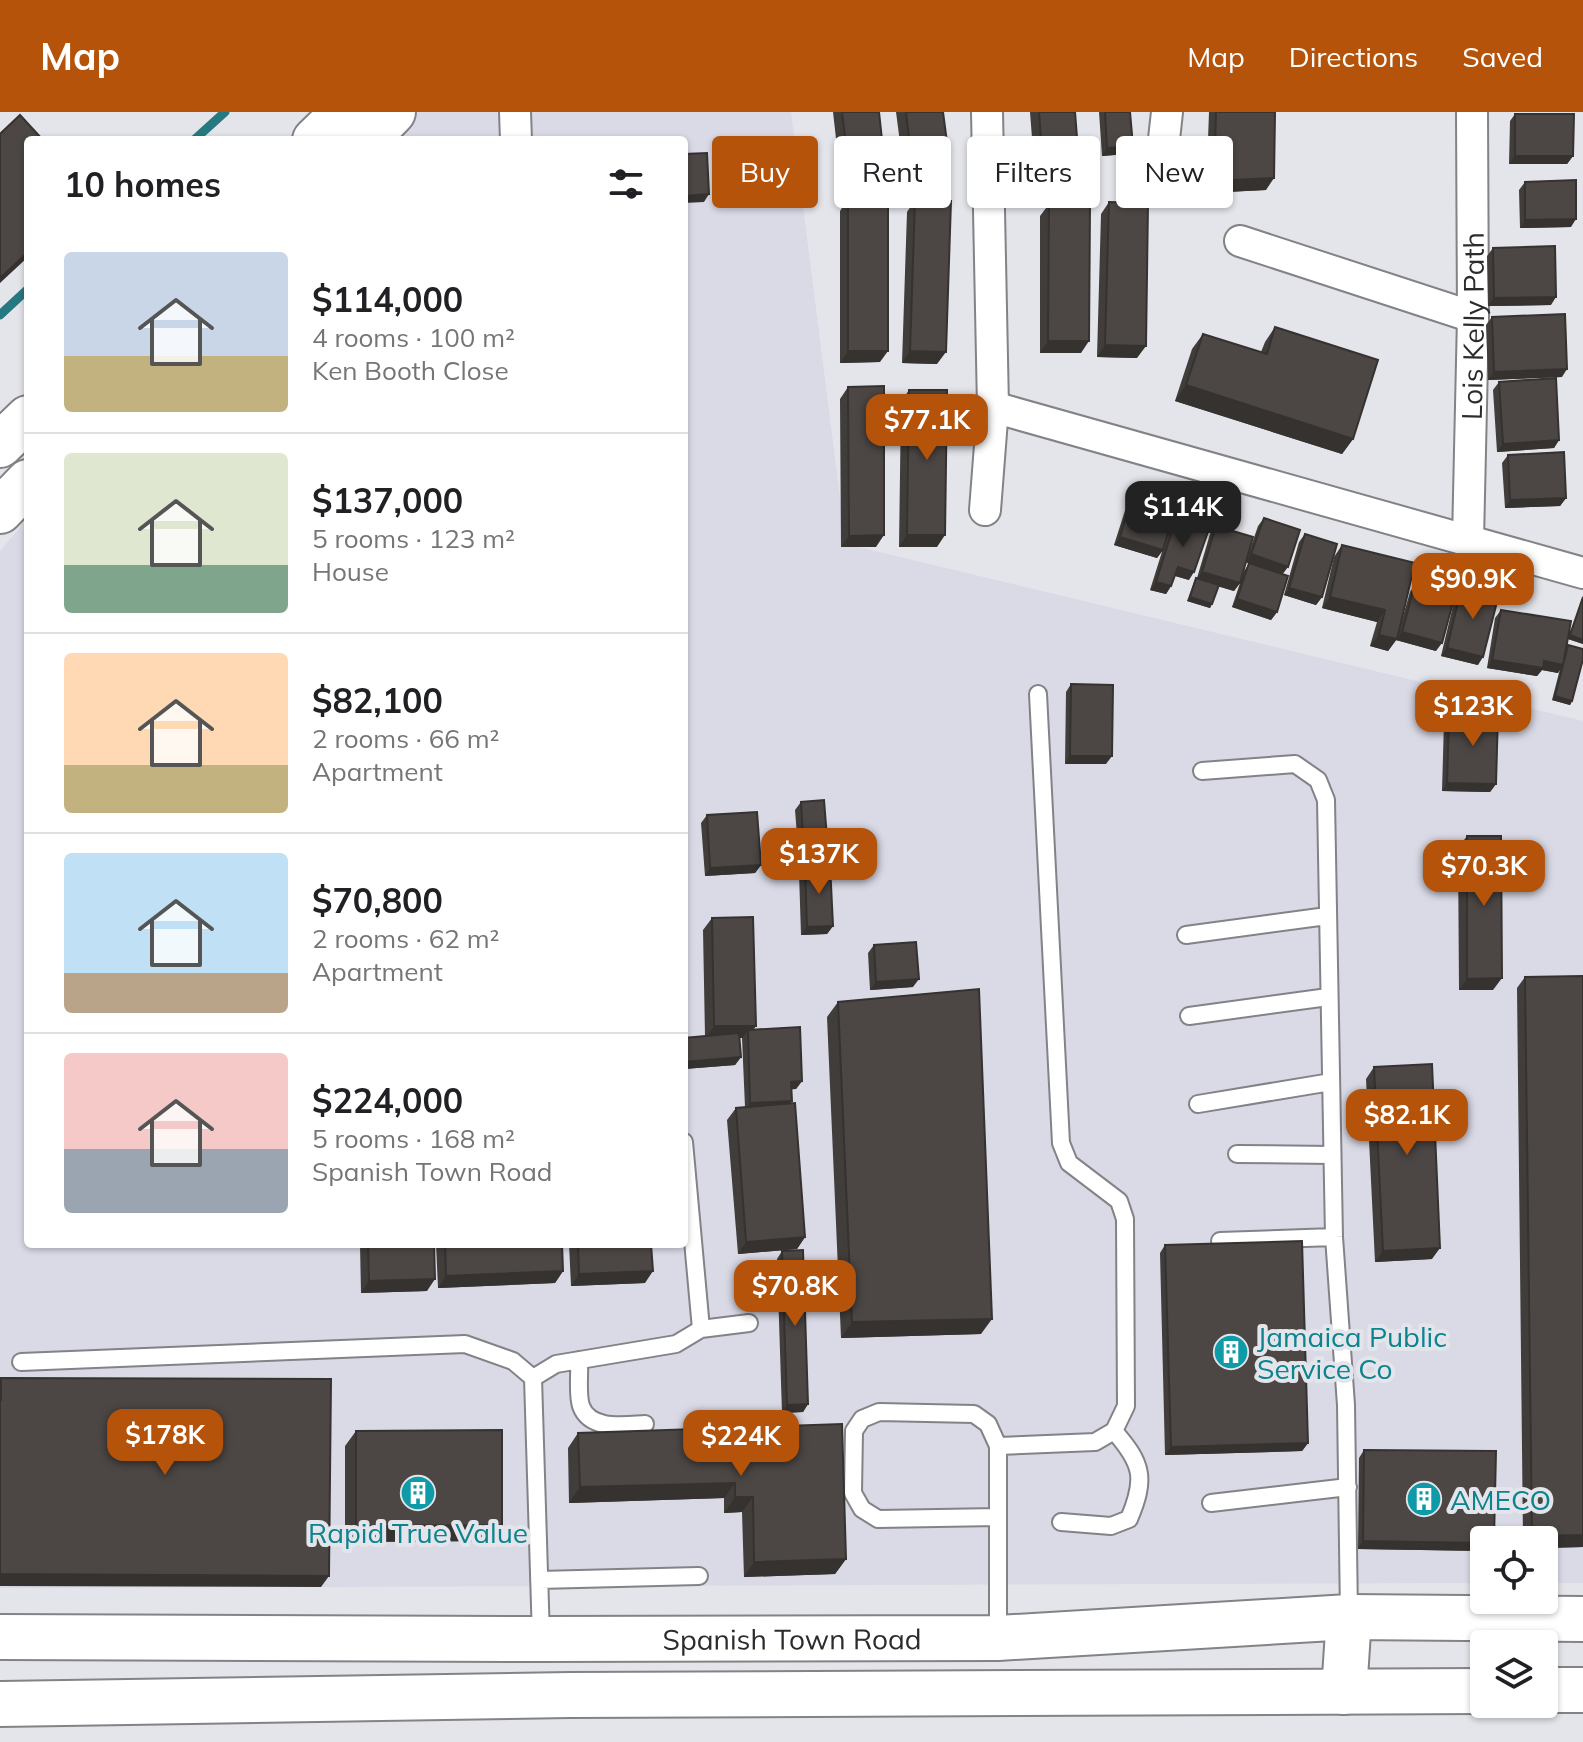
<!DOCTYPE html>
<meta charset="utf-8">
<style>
:root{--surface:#fff;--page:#f2f2f2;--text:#202124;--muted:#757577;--line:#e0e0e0;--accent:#b45309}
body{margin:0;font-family:Mulish,sans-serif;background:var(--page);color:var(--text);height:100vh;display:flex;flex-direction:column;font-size:30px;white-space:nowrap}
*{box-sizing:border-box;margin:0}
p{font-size:26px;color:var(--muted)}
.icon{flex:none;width:44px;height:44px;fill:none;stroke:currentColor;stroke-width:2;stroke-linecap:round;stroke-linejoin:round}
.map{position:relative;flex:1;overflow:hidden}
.details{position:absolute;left:24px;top:24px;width:664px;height:1112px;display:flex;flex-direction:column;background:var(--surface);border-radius:8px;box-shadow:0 2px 6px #0004}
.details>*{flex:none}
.top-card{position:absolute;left:712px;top:24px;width:750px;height:72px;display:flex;gap:16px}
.buttons{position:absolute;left:1470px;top:1414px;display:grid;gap:16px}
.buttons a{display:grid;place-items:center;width:88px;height:88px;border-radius:8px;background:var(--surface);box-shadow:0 2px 6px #0004;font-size:40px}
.price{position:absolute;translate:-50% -68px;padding:0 18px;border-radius:16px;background:var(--accent);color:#fff;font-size:26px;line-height:52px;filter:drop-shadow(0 2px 4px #0008)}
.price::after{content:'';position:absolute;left:50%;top:48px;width:24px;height:18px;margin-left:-12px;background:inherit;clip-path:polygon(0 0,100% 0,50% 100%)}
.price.current{background:#222;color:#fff}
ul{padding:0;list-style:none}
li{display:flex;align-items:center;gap:24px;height:200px;padding:0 40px}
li+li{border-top:2px solid var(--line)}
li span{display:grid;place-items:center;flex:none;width:224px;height:160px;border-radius:8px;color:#555}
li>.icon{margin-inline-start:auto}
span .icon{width:96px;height:96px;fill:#fffc;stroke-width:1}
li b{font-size:34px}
h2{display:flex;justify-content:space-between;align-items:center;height:96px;padding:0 40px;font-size:34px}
.tag{padding:0 28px;border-radius:8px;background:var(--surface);box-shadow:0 2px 6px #0004;font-size:28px;line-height:72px}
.tag.current{background:var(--accent);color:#fff}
header{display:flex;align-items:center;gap:48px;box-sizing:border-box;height:112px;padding:0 40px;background:var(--accent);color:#fff}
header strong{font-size:38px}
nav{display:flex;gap:44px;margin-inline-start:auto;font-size:28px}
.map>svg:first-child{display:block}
</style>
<header>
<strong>Map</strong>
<nav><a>Map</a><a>Directions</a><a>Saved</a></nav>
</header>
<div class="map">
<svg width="1583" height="1630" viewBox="0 0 1583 1630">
<rect width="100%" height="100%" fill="#e4e5ea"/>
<path fill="#dadae7" d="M407 0H791L846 432 1583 609V1471H1544V1428H1484V1471L0 1476V439L28 406V1132H684V28H378Z"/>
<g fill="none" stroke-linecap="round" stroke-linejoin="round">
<path stroke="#277981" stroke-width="9" d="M194 28 225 0
M0 203 28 177"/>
<defs>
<path id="lane" d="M1202 659 1295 652 1318 668 1326 688 1334 1125 1346 1293 1349 1503
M1186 823 1327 804
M1189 904 1328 885
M1198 992 1331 970
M684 1030 701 1217
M1237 1042 1332 1043
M1220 1129 1334 1125
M579 1248C580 1261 577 1282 581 1294 590 1319 625 1313 645 1312
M21 1250 465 1232 513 1249 533 1266 541 1526
M533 1266 556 1252 676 1232 701 1217 749 1211
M998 1334 1095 1330 1114 1319 1126 1294 1125 1107 1119 1089 1069 1051 1061 1031 1038 582
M1211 1391 1348 1375
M998 1405 878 1407 862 1397 853 1381 854 1319 862 1307 879 1300 974 1302 988 1312 998 1334V1524
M1061 1410 1111 1414 1129 1407C1146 1367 1143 1352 1114 1319
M539 1468 699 1464"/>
<g id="street">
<path d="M515 0 516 28"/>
<path d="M1162 45 1167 0"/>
<path d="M1240 129 1473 205"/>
<path d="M993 295 1583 461"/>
<path d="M985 398 993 295 987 0"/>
<path id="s1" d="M1468 428 1473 205 1472 0"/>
</g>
<g id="highway">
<path d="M315 28 344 0"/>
<path d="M366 28 393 0"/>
<path d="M0 333 28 306"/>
<path d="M0 399 28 370"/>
<path id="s2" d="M0 1525 541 1527 998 1526 1349 1505 1583 1507"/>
<path d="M1544 1578H1583"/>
<path d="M1344 1580 1349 1505"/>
<path d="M0 1592 570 1583 1484 1579"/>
</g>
</defs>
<use href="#lane" stroke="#828287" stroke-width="20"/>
<use href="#street" stroke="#828287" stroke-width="34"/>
<use href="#highway" stroke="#828287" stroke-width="48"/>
<use href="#lane" stroke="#fff" stroke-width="16"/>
<use href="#street" stroke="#fff" stroke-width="30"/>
<use href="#highway" stroke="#fff" stroke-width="44"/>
</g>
<path fill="#413d3b" d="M833 0H879L883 37 875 49 839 53Z
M896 0H943L939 41 902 46Z
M1030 0H1075L1078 38 1070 50 1034 52Z
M1099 0H1130L1127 42 1102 44Z
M1209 0H1275L1266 78 1206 81Z
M1515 2 1573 44 1567 52H1509L1510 9Z
M1525 70 1571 115 1520 116 1519 78Z
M848 87 880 250 840 251V99Z
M915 88 937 252 902 251 907 100Z
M1109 90 1137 246 1097 245 1101 102Z
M1049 92 1081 241H1040V104Z
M1493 136 1551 193 1488 194 1487 144Z
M1492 205 1562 265 1488 268 1486 213Z
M1275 215 1353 327 1342 342 1175 289 1192 237 1203 222 1261 240 1265 230Z
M1499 270 1559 328 1554 336 1497 340 1493 278Z
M848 275 876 435H841L840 287Z
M909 278 937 435H899L901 290Z
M1508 343 1566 386 1560 394 1505 396 1502 351Z
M1134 378 1163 438 1157 446 1114 433 1129 386Z
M1177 403 1189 468 1175 464 1171 474 1166 482 1150 478 1171 411Z
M1264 406 1283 462 1277 500 1271 508 1232 495 1244 459 1249 452 1246 450 1240 471 1234 479 1218 474 1210 496 1187 489 1194 470 1197 466 1210 422 1216 414 1246 449 1258 414Z
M1305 422 1322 485 1316 493 1284 483 1299 430Z
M1342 433 1399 518 1410 480 1415 472 1436 539 1396 528 1388 539 1370 534 1377 510 1322 496 1334 445Z
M1462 473 1478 553 1441 544 1456 481Z
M1583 484V532L1568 527Z
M1501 498 1566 536 1568 533 1572 589 1570 593 1552 588 1560 557 1558 561 1542 558 1537 564 1487 556 1495 506Z
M1071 572 1106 652H1065L1066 580Z
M1449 601 1496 672 1490 680 1442 679 1444 609Z
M801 690 822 747 799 749 795 698Z
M707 703 761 753 755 761 705 764 701 711Z
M1467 724 1493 878H1459L1458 736Z
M805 753 833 814 827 822 801 823 799 761Z
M712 806 756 914 753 917 802 969 796 977H792V989L791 991 805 1125 797 1137 738 1142 727 1008 736 996 745 995 742 926H739L741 945 735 953 684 957V926L705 924 703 818Z
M874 833 913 875 870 878 868 841Z
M1525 865 1583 1435 1544 1436V1428H1523L1517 876Z
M838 890 981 1222 841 1226 827 905Z
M1374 955 1432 1147 1375 1150 1366 967Z
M360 1132H434L427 1179 361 1181Z
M436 1132H562L563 1159 555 1171 438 1176Z
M569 1132H651L645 1171 571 1174Z
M1165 1133 1308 1331 1302 1339 1165 1343 1160 1141Z
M782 1139 808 1292 803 1300 782 1301 777 1147Z
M842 1312 846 1447 835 1462 744 1465 742 1400 724 1401V1386L569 1391 568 1336 578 1321Z
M356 1319 502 1413 491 1429 345 1430V1334Z
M1364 1338 1484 1428V1439L1358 1437 1359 1346Z"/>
<path fill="#353230" d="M947 30 939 41 902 46 910 34Z
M1133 34 1127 42 1102 44 1107 36Z
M883 37 875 49 839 53 847 41Z
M1078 38 1070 50 1034 52 1042 40Z
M1515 44H1573L1567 52H1509Z
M1274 66 1266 78 1206 81 1214 69Z
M709 82 704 90 684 91V84Z
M1576 107 1571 115 1520 116 1525 108Z
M28 140V145L0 171V166Z
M1556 185 1551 193 1488 194 1494 186Z
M1048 229H1089L1081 241H1040Z
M1105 233 1146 234 1137 246 1097 245Z
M848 239H888L880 250 840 251Z
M910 239 946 240 937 252 902 251Z
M1567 257 1562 265 1488 268 1494 260Z
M1186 273 1353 327 1342 342 1175 289Z
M1559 328 1554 336 1497 340 1503 332Z
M1566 386 1560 394 1505 396 1510 388Z
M884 423 876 435H841L849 424Z
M907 423H945L937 435H899Z
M1120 425 1163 438 1157 446 1114 433Z
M1251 442 1288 455 1282 463 1246 450Z
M1178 455 1194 460 1189 468 1172 463Z
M1202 460 1240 471 1234 479 1196 468Z
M1156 470 1171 474 1166 482 1150 478Z
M1289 476 1322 485 1316 493 1284 483Z
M1190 485 1212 492 1210 496 1187 489Z
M1330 485 1385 498 1377 510 1322 496Z
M1237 487 1277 500 1271 508 1232 495Z
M1402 520 1442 531 1436 539 1396 528Z
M1379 523 1397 527 1388 539 1370 534Z
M1570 523 1583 528V532L1568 527Z
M1447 536 1483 545 1478 553 1441 544Z
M1492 548 1544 549 1563 553 1558 561 1542 558 1537 564 1487 556Z
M1555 584 1572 589 1570 593 1552 588Z
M1070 644H1112L1106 652H1065Z
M1447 671 1496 672 1490 680 1442 679Z
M828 739 822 747 799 749 804 741Z
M761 753 755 761 705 764 710 756Z
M833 814 827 822 801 823 807 815Z
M1502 866 1493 878H1459L1467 867Z
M919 867 913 875 870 878 876 870Z
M714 914H756L748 925V918L742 926H706Z
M741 945 735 953 684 957V950Z
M802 969 796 977 786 978 791 970Z
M792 989 786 997 745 999 750 991Z
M805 1125 797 1137 738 1142 746 1130Z
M1440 1136 1432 1147 1375 1150 1383 1139Z
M563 1159 555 1171 438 1176 446 1164Z
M653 1159 645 1171 571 1174 579 1162Z
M435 1167 427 1179 361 1181 369 1169Z
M992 1207 981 1222 841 1226 852 1210Z
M808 1292 803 1300 782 1301 787 1293Z
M1308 1331 1302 1339 1165 1343 1171 1335Z
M735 1371 724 1386 569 1391 580 1375Z
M735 1385H753L742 1400 724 1401Z
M502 1413 491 1429 345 1430 356 1414Z
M1583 1423V1435L1544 1436V1428H1529L1532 1424Z
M1363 1429 1484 1431V1439L1358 1437Z
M846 1447 835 1462 744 1465 754 1450Z
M0 1462 329 1464 321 1475 0 1474Z"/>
<path fill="#4c4745" stroke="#353230" stroke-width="2" d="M842 0H879L883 37 847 41Z
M906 0H943L947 30 910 34Z
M1039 0H1075L1078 38 1042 40Z
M1105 0H1130L1133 34 1107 36Z
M1216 0H1275L1274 66 1214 69Z
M1515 2H1574L1573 44H1515Z
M20 3 43 28H28V140L0 166V22Z
M707 41 709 82 684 84V42Z
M1576 68V107L1525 108V70Z
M848 87H888V239H848Z
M915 88 951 89 946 240 910 239Z
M1109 90 1148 91 1146 234 1105 233Z
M1049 92H1090L1089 229H1048Z
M1555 134 1556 185 1494 186 1493 136Z
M1565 202 1567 257 1494 260 1492 205Z
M1275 215 1378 248 1353 327 1186 273 1203 222 1267 242Z
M1556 266 1559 328 1503 332 1499 270Z
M884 274V423L849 424 848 275Z
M909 278H947L945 423H907Z
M1564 340 1566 386 1510 388 1508 343Z
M1134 378 1177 390 1163 438 1120 425Z
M1177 403 1210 414 1194 460 1178 455 1171 474 1156 470Z
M1264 406 1300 418 1288 455 1251 442Z
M1216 414 1253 425 1240 471 1202 460Z
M1305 422 1337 432 1322 485 1289 476Z
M1342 433 1415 451 1397 527 1379 523 1385 498 1330 485Z
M1249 451 1288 464 1277 500 1237 487Z
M1196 466 1219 473 1212 492 1190 485Z
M1415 472 1455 483 1442 531 1402 520Z
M1462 473 1499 482 1483 545 1447 536Z
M1583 485V528L1570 523Z
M1501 498 1571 509 1563 553 1544 549 1543 556 1492 548Z
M1568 533 1583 537V547L1572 589 1555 584Z
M1071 572 1113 573 1112 644H1070Z
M1449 601H1498L1496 672 1447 671Z
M824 688 828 739 804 741 801 690Z
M757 700 761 753 710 756 707 703Z
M1467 724H1501L1502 866 1467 867Z
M830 752 833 814 807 815 805 753Z
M753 805 756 914H714L712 806Z
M916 830 919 867 876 870 874 833Z
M1583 864V1423L1532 1424 1525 865Z
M979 877 992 1207 852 1210 838 890Z
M800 915 802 969 791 970 792 989 750 991 748 918Z
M739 921 741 945 684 950V926Z
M1432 952 1440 1136 1383 1139 1374 955Z
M795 991 805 1125 746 1130 736 996Z
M1302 1129 1308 1331 1171 1335 1165 1133Z
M368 1132H434L435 1167 369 1169Z
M445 1132H562L563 1159 446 1164Z
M578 1132H651L653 1159 579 1162Z
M803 1138 808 1292 787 1293 782 1139Z
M1 1266 331 1267 329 1464 0 1462V1288H1Z
M842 1312 846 1447 754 1450 753 1385H735V1371L580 1375 578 1321Z
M502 1318V1413L356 1414V1319Z
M1364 1338 1496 1339 1494 1428H1484V1431L1363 1429Z"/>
<defs>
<symbol id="building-disc" viewBox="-11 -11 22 22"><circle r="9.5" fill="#0f9aa8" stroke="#e4e5ea"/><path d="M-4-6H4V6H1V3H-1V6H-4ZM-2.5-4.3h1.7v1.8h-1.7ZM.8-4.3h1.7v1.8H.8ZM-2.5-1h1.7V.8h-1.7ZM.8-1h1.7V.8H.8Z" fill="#fff"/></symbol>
</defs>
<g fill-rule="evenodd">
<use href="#building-disc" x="1211" y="1220" width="40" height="40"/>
<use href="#building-disc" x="398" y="1361" width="40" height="40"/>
<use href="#building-disc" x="1404" y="1367" width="40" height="40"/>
</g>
<g text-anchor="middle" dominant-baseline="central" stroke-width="8" stroke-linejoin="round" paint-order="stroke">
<g font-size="28" fill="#2c2c2e" stroke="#e4e5ea">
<text stroke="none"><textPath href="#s1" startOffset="214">Lois Kelly Path</textPath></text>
<text stroke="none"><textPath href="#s2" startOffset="792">Spanish Town Road</textPath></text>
</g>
<g font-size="28" fill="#0d838f" stroke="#e4e5ea" text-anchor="start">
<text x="1257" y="1224">Jamaica Public<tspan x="1257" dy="32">Service Co</tspan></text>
<text x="1450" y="1387">AMECO</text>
<text x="418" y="1420" text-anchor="middle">Rapid True Value</text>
</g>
</g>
</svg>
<div class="buttons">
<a><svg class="icon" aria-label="locate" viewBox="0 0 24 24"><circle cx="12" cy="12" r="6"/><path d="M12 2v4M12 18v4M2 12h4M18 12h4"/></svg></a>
<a><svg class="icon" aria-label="layers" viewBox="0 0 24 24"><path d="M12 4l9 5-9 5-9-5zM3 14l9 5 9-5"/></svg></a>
</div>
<b class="price" style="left:927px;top:350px">$77.1K</b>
<b class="price current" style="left:1183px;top:437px">$114K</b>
<b class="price" style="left:1473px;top:509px">$90.9K</b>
<b class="price" style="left:1473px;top:636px">$123K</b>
<b class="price" style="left:819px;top:784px">$137K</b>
<b class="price" style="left:1484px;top:796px">$70.3K</b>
<b class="price" style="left:1407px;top:1045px">$82.1K</b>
<b class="price" style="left:795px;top:1216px">$70.8K</b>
<b class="price" style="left:165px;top:1365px">$178K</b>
<b class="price" style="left:741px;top:1366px">$224K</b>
<div class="top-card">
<a class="tag current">Buy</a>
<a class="tag">Rent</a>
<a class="tag">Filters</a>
<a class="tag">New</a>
</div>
<section class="details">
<h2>10 homes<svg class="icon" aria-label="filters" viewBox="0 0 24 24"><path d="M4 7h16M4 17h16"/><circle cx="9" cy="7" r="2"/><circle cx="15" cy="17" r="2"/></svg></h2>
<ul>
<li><span style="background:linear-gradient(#c9d6e8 65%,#c2b280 0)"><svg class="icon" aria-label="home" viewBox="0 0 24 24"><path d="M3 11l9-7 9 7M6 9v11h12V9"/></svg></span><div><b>$114,000</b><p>4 rooms · 100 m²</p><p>Ken Booth Close</p></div></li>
<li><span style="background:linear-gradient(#dfe7d0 70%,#7fa58c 0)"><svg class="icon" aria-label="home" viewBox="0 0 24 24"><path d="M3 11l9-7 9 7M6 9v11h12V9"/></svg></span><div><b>$137,000</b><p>5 rooms · 123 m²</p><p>House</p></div></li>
<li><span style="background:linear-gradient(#ffd9b3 70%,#c2b280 0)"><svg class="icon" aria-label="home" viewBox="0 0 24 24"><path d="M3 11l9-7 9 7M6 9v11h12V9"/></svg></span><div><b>$82,100</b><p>2 rooms · 66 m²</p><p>Apartment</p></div></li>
<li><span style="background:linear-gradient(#bfe0f5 75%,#b9a48a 0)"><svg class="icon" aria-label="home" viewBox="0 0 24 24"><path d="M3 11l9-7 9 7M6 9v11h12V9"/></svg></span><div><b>$70,800</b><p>2 rooms · 62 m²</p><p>Apartment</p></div></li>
<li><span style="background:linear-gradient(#f6c9c9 60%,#9aa5b1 0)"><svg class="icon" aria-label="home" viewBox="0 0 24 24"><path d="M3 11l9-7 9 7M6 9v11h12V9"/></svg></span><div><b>$224,000</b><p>5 rooms · 168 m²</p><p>Spanish Town Road</p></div></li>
</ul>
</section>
</div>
